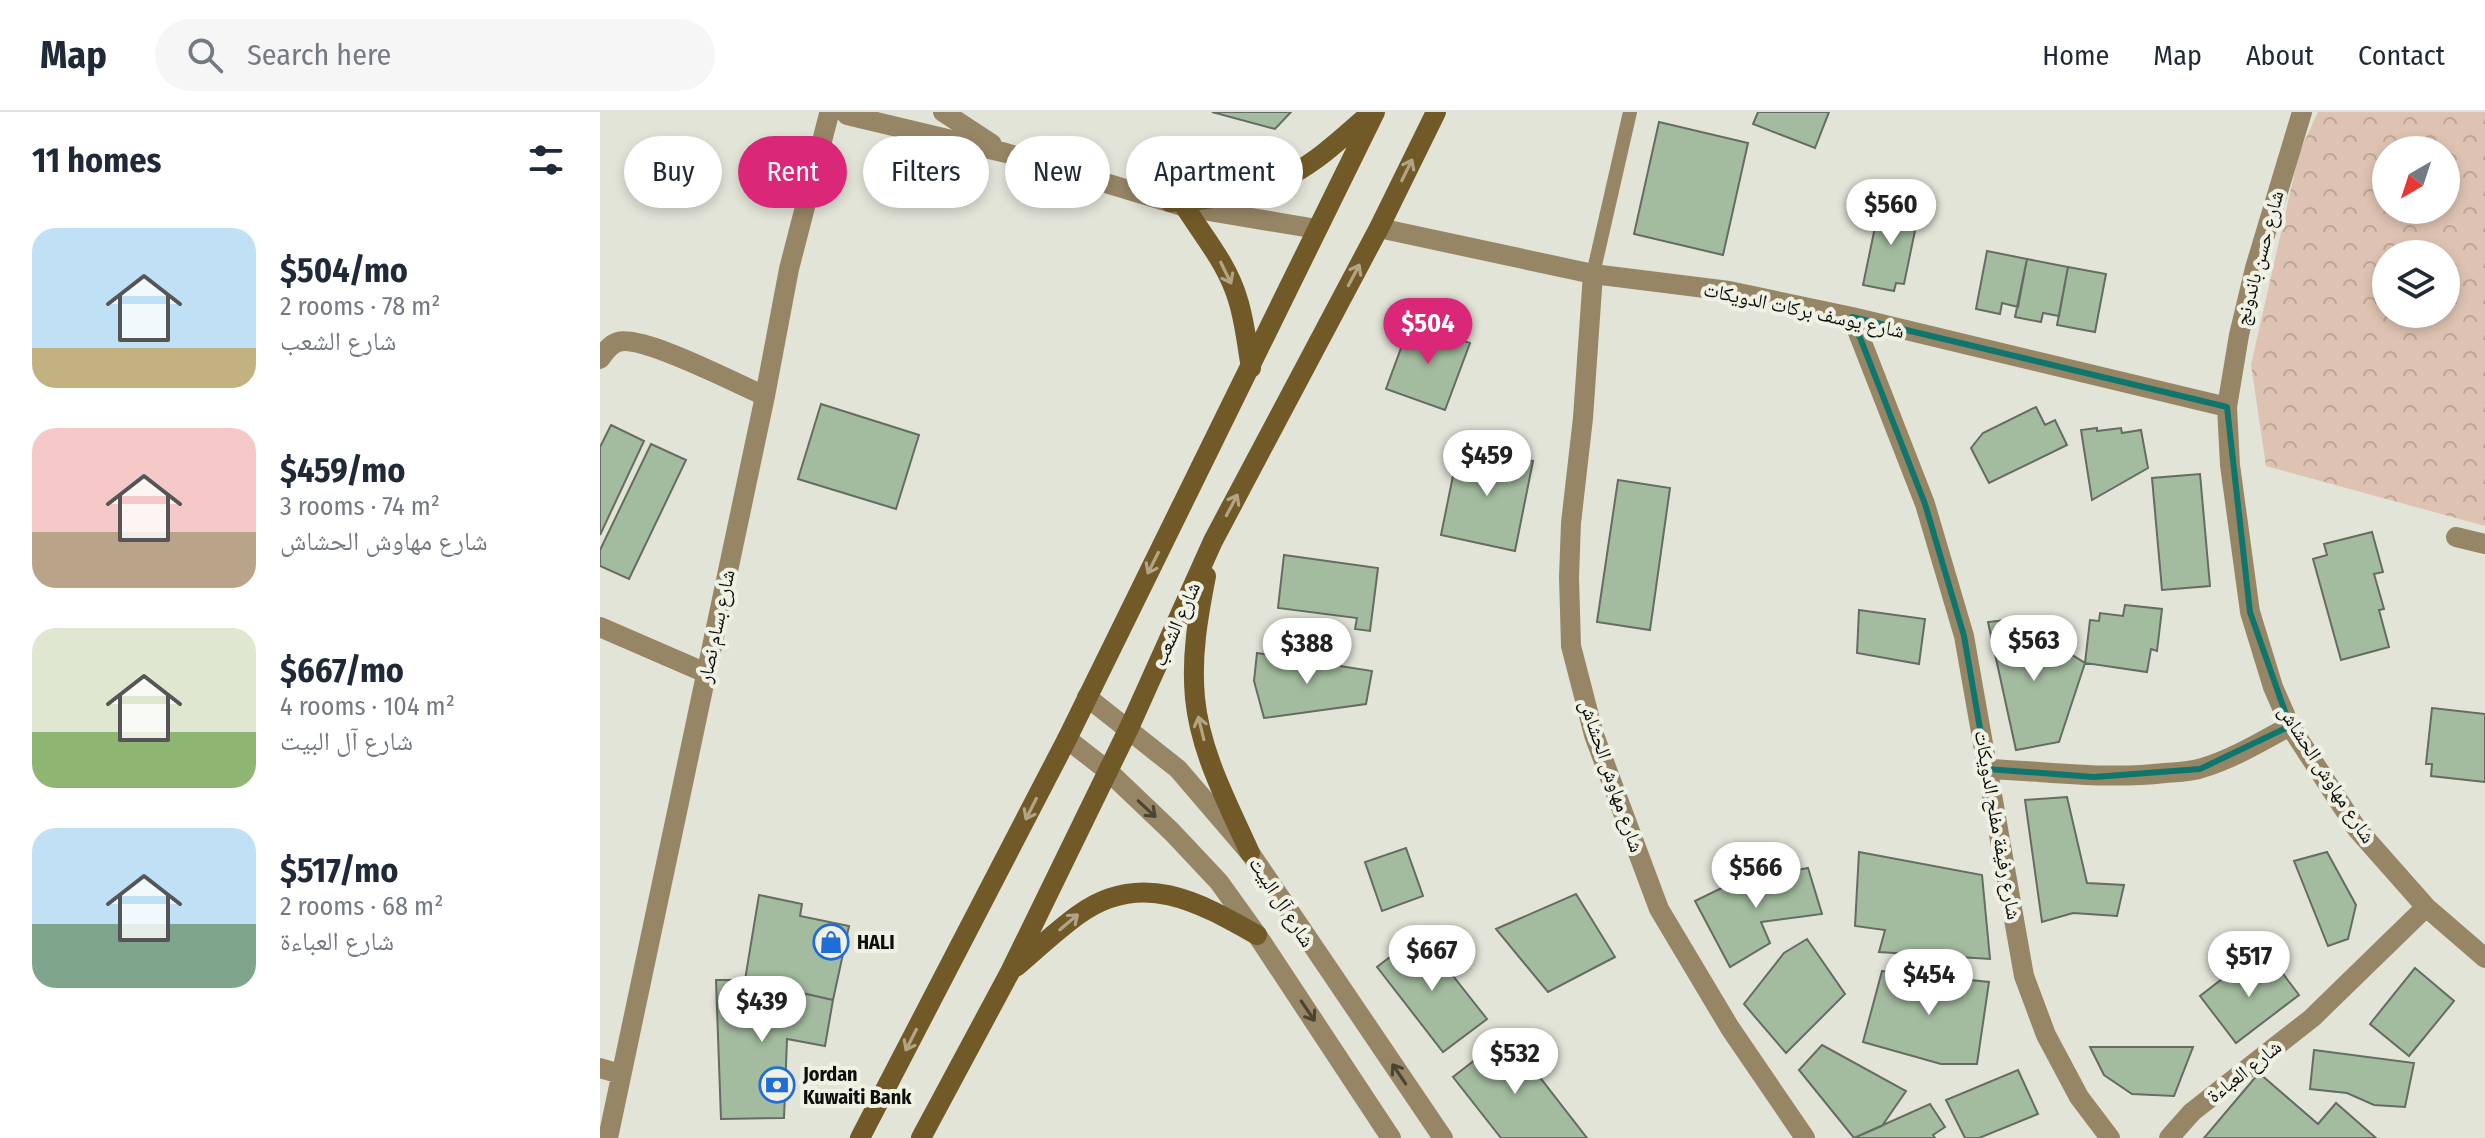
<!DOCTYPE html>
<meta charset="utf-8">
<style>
:root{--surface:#fff;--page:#f6f6f7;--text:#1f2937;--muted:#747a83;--line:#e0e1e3;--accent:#db2777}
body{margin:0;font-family:"Fira Sans Condensed","Noto Naskh Arabic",sans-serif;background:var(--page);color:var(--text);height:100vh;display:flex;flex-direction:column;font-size:30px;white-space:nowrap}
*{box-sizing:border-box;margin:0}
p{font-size:26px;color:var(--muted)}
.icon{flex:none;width:44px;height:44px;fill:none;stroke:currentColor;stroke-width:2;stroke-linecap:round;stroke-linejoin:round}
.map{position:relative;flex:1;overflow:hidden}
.side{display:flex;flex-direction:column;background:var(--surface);width:600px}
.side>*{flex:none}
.guide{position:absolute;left:24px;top:24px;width:760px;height:72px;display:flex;gap:16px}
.needle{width:52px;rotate:219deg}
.fabs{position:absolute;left:1772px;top:24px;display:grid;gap:16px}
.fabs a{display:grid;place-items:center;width:88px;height:88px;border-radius:50%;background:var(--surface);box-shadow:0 4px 12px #0003;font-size:40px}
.price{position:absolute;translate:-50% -68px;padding:0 18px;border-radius:28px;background:#fff;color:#222;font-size:26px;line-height:52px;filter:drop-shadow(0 2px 4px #0008)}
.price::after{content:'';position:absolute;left:50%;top:48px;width:24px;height:18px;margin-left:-12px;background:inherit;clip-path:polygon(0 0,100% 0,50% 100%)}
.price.on{background:var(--accent);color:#fff}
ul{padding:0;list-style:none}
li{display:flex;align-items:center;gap:24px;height:200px;padding:0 32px}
li span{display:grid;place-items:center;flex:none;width:224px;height:160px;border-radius:24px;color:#555}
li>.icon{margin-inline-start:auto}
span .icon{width:96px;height:96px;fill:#fffc;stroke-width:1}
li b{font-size:34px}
h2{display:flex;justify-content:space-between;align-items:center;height:96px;padding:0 32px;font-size:34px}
.tag{padding:0 28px;border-radius:36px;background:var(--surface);box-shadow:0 4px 12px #0003;font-size:28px;line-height:72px}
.tag.on{background:var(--accent);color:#fff}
header{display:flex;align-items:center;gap:48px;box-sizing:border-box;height:112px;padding:0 40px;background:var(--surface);border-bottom:2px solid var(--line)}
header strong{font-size:38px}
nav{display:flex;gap:44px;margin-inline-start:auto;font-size:28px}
.search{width:560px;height:72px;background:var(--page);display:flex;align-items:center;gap:20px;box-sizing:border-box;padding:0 28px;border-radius:44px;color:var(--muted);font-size:30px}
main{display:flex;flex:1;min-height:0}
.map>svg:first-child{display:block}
</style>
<header>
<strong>Map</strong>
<div class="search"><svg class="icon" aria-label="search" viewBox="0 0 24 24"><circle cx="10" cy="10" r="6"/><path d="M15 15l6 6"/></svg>Search here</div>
<nav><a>Home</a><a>Map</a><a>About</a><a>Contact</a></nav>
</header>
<main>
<section class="side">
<h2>11 homes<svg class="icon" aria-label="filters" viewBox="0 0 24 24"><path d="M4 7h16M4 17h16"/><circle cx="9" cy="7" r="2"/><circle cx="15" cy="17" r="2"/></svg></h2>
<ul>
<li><span style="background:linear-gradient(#bfe0f5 75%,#c2b280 0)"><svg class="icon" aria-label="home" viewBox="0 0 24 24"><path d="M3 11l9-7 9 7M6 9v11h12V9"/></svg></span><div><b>$504/mo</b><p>2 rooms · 78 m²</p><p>شارع الشعب</p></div></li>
<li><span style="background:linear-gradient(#f6c9c9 65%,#b9a48a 0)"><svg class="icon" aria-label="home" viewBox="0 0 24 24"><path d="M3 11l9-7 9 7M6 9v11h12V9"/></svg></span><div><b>$459/mo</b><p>3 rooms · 74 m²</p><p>شارع مهاوش الحشاش</p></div></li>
<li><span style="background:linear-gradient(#dfe7d0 65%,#8fb573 0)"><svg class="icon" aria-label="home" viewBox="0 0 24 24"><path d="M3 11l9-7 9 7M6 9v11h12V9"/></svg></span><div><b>$667/mo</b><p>4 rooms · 104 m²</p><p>شارع آل البيت</p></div></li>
<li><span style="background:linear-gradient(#bfe0f5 60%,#7fa58c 0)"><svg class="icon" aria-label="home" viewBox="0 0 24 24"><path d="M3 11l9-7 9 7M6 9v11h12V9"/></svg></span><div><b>$517/mo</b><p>2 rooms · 68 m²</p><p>شارع العباءة</p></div></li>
</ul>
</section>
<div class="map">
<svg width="1885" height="1026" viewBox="0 0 1885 1026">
<defs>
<pattern id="forest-crowns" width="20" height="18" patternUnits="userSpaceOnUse" patternTransform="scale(2)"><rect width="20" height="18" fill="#dec3b2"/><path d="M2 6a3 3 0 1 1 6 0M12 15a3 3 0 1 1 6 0" fill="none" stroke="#bda698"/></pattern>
</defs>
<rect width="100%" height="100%" fill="#e3e4d8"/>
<path fill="url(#forest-crowns)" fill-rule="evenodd" d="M1718 0H1885V414L1666 354 1651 253 1699 41ZM1786 38H1846V98H1786ZM1786 142H1846V202H1786Z"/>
<path fill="#a3bc9f" stroke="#646c63" stroke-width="2" d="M612 0H691L675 17Z
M1158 0H1229L1215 36 1153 12Z
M1059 10 1148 31 1123 143 1034 122Z
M1280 91 1319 99 1304 172 1296 171 1294 179 1263 173Z
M1387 139 1427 147 1418 195 1402 191 1400 202 1376 197Z
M1427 147 1468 155 1459 204 1443 201 1441 210 1415 205Z
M1468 155 1506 162 1495 220 1457 213Z
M811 209 870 231 845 298 786 277Z
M221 292 319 323 296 397 198 367Z
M1436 295 1445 313 1455 308 1467 333 1389 371 1371 336 1383 321Z
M11 313 44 329 0 423V335Z
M1497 316V319L1521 316 1522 321 1541 318 1548 356 1492 388 1481 318Z
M51 332 86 348 29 467 0 454V438Z
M859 334 933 349 915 439 841 423Z
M1600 362 1610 474 1562 478 1552 366Z
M1018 368 1070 376 1050 518 997 510Z
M1772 420 1783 460 1774 462 1784 497 1779 498 1789 535 1741 548 1713 447 1727 443 1724 432Z
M684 443 778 456 770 519 755 517 757 506 678 496Z
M1525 493 1562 497 1557 539 1551 537 1547 560 1485 551 1490 508 1499 509 1500 501 1523 504Z
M1259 498 1325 507 1319 552 1257 541Z
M1414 507 1485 551 1459 630 1416 638 1388 510Z
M657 541 772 559 766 592 664 606 654 569Z
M1832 596 1885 602V670L1831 664 1832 652H1826Z
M1467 685 1487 771 1524 773 1517 804 1473 801 1442 810 1425 688Z
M806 736 823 784 782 799 765 750Z
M1259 740 1382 763 1390 847 1279 840 1285 818 1255 814Z
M1727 740 1756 793 1748 827 1728 834 1694 749Z
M1208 756 1222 802 1161 810 1170 831 1130 855 1095 789 1138 768Z
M976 782 1015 845 948 880 896 817Z
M159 783 202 792 200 804 249 814 233 888 145 868Z
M820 822 887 907 843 940 777 855Z
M1207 827 1245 882 1186 941 1144 892 1184 841Z
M1671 846 1699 883 1636 931 1600 884 1635 857 1643 868Z
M1815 856 1854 889 1809 944 1770 912Z
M1282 859 1389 870 1377 952H1341L1263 930Z
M116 868H145L233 888 225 934 187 927 184 1006 121 1007Z
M907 923 987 1026H901L853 965Z
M1222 933 1306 979 1282 1014 1254 1026 1199 958Z
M1490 935H1593L1574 984 1532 982 1504 963Z
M1714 938 1814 951 1805 995 1774 993 1747 981 1710 977Z
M1418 958 1438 1002 1379 1026H1365L1346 988Z
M1659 961 1718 1012 1736 991 1776 1026H1604Z
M1330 992 1345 1015 1333 1023 1335 1026H1254Z"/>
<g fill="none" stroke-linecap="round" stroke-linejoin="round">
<path stroke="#978666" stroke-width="14" d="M993 162 1030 0"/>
<path stroke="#978666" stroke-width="20" d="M343 0 392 32
M1702 0 1655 156 1639 223 1627 295 1630 353 1650 500 1673 575 1690 614 1757 717 1826 795 1885 846
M247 3 406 41 585 95 717 117
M779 116 993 162 1129 179 1252 205 1627 295
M993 162 983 306 971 411 969 465 971 534 994 623 1059 797 1130 916 1205 1026
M1252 205 1325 392 1364 524 1424 864 1446 923 1479 985 1510 1026
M0 247C5 240 9 233 18 230 42 222 137 272 165 284
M1856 425 1885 432
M0 515 106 561
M1387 657C1447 659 1505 668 1565 661 1577 660 1590 660 1602 656 1633 647 1662 629 1690 614
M0 956 20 962
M8 1026 165 284 189 157 229 2
M1569 1026 1592 1000 1712 906 1826 795"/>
<path stroke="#978666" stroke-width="20" d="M487 585 578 657 650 741 843 1026
M467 627 508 659 572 720 619 770 657 823 791 1026"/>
<path stroke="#725928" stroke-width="20" d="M570 90C609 89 656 81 692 62 721 47 747 21 772 0
M585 95C604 125 628 153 638 188 645 210 647 234 651 256
M606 464C598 505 591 544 595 586 600 640 628 692 650 741
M416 855C436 838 456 819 478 803 541 757 599 790 657 823
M260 1026 467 627 775 0
M321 1026 410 860 529 616 613 429 779 116 836 0"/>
</g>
<defs><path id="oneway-shaft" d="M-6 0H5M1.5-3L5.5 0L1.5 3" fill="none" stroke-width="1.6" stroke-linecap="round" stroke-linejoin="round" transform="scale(2)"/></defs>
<g stroke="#b1a586">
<use href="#oneway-shaft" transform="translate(807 58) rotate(-64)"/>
<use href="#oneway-shaft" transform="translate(626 161) rotate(64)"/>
<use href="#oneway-shaft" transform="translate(754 163) rotate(-62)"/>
<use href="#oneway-shaft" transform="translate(632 393) rotate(-62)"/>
<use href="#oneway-shaft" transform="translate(553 451) rotate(117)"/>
<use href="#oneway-shaft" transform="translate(601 616) rotate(-104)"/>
<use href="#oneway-shaft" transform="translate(431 697) rotate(117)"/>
<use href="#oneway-shaft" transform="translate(469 810) rotate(-40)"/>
<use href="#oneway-shaft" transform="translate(311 928) rotate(117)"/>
</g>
<g stroke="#4c4433">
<use href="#oneway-shaft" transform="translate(547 697) rotate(43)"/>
<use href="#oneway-shaft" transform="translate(708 899) rotate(56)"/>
<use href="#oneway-shaft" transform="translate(799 962) rotate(-124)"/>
</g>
<path fill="none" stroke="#0f766e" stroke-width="6" stroke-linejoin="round" d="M1252 205 1627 295 1650 500 1690 614 1600 657 1494 665 1387 657 1364 524 1325 392Z"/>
<defs>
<symbol id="shop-ring" viewBox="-11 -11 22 22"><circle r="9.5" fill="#f0f1e5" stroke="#216dd8" stroke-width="1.5"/><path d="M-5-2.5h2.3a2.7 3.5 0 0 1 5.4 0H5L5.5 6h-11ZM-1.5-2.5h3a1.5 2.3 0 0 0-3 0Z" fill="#216dd8"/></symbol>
<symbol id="bank-ring" viewBox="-11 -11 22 22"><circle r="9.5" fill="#f0f1e5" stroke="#216dd8" stroke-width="1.5"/><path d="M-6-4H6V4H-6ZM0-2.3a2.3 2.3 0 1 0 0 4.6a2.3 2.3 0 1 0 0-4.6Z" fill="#216dd8"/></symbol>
</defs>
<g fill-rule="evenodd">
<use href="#shop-ring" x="211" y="810" width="40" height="40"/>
<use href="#bank-ring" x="157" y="953" width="40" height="40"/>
</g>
<g text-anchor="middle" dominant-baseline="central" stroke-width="8" stroke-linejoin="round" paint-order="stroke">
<g font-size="20" fill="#0e0e0a" stroke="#f0f1e5">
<text transform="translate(1659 146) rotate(-75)">شارع حسن باندونج</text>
<text transform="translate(1204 198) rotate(12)">شارع يوسف بركات الدويكات</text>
<text transform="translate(576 512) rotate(-66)">شارع الشعب</text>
<text transform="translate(116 514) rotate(-78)">شارع بسام نصار</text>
<text transform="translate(1727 662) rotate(57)">شارع مهاوش الحشاش</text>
<text transform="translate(1012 664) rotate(71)">شارع مهاوش الحشاش</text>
<text transform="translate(1398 713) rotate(80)">شارع رفيفة مفلح الدويكات</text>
<text transform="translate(682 790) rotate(57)">شارع آل البيت</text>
<text transform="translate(1644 959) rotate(-38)">شارع العباءة</text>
</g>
<g font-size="20" font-weight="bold" fill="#0e0e0a" stroke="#f0f1e5" text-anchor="start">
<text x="257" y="830">HALI</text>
<text x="203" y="962">Jordan<tspan x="203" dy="23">Kuwaiti Bank</tspan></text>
</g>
</g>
</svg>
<div class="fabs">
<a><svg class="needle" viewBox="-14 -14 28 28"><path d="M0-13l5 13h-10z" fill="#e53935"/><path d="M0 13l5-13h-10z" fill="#747a83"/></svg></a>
<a><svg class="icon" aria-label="layers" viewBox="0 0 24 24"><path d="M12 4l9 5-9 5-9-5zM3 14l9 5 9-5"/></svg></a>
</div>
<b class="price" style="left:1291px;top:135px">$560</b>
<b class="price on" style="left:828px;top:254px">$504</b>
<b class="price" style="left:887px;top:386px">$459</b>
<b class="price" style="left:1434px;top:571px">$563</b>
<b class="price" style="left:707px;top:574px">$388</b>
<b class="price" style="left:1156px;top:798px">$566</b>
<b class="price" style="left:832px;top:881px">$667</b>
<b class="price" style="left:1649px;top:887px">$517</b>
<b class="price" style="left:1329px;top:905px">$454</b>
<b class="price" style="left:162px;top:932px">$439</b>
<b class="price" style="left:915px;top:984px">$532</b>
<div class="guide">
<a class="tag">Buy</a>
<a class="tag on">Rent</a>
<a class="tag">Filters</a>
<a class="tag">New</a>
<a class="tag">Apartment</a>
</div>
</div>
</main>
